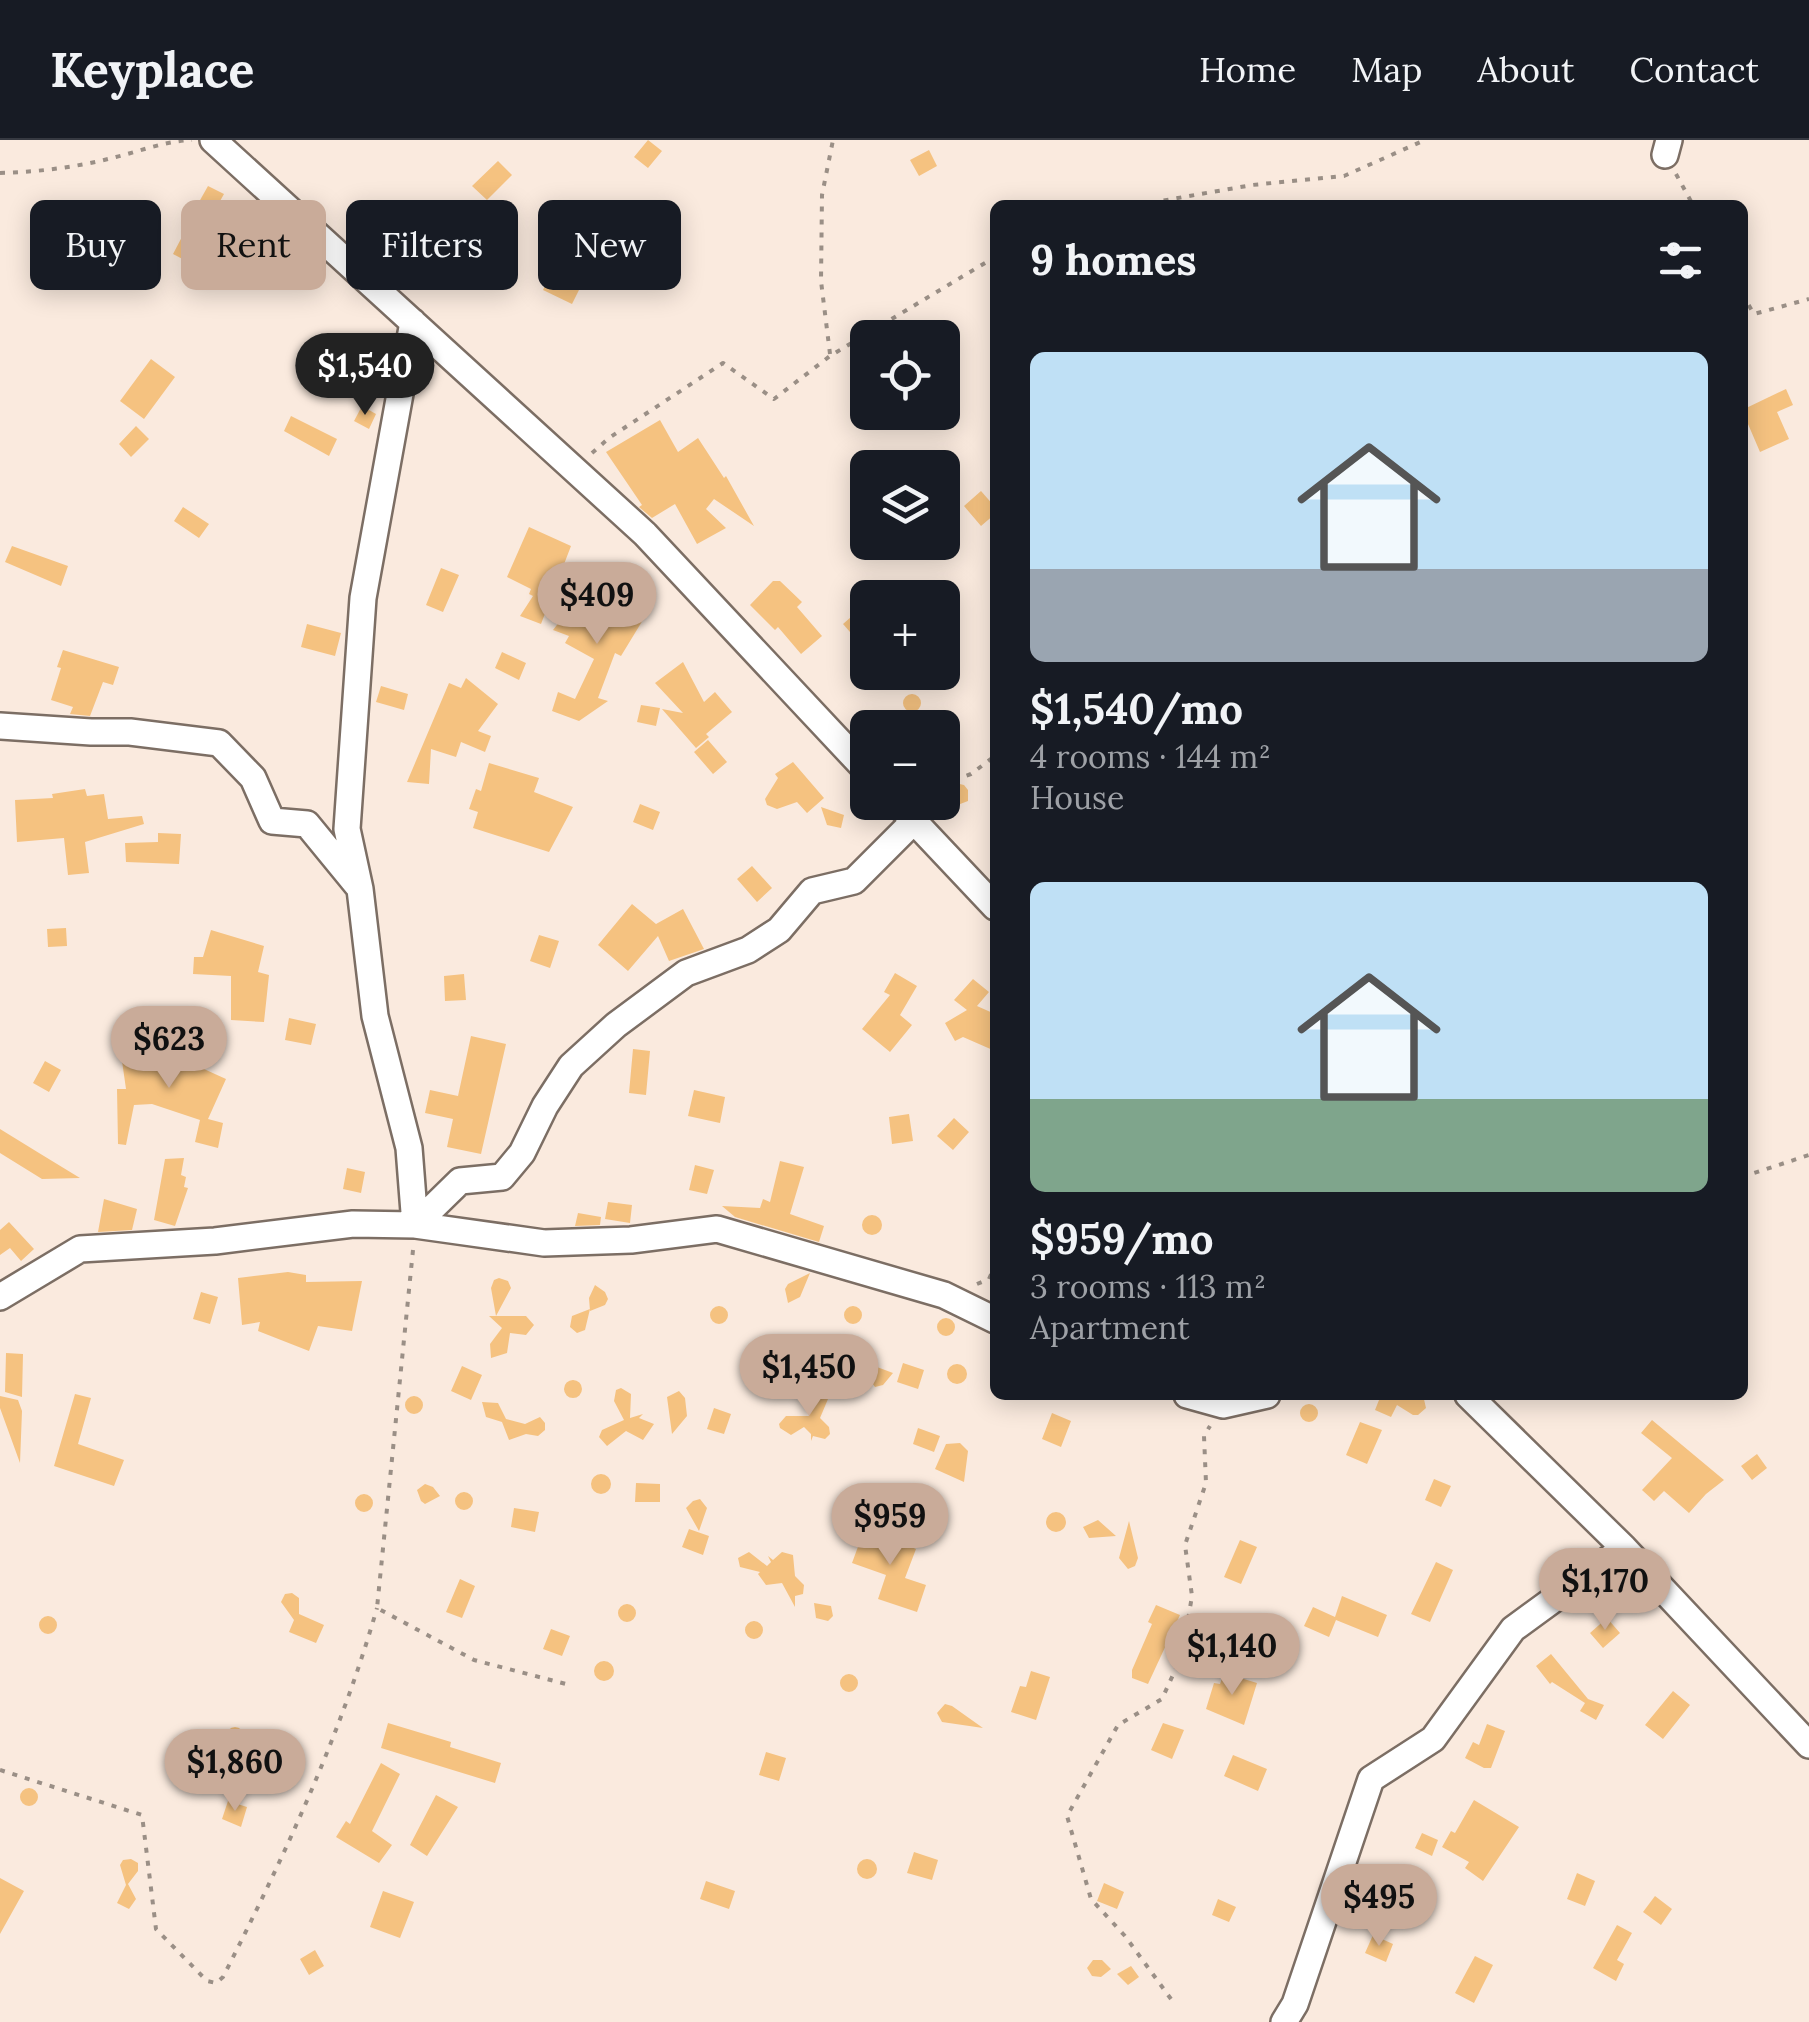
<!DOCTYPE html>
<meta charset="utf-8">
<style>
:root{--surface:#171b24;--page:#20242c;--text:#f1f3f6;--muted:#9ea1a6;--line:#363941;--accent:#c9ab99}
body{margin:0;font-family:Lora,serif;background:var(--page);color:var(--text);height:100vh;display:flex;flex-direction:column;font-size:38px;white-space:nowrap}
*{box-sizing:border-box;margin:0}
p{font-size:32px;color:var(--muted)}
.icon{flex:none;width:55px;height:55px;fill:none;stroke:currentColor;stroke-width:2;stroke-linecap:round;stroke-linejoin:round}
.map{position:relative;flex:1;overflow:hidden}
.side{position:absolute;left:990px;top:60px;width:758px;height:1200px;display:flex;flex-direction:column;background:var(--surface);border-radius:15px;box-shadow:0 5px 25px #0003}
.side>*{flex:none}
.top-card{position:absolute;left:30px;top:60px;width:810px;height:90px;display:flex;gap:20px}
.buttons{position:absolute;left:850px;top:180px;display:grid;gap:20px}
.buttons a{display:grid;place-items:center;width:110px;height:110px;border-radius:15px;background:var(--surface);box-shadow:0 5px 25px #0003;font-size:50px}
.price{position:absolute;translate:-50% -85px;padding:0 22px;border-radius:35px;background:var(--accent);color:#111;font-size:32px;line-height:65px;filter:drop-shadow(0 2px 5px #0008)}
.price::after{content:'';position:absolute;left:50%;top:60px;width:30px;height:22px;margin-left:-15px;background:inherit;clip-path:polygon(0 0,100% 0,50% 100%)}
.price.on{background:#222;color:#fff}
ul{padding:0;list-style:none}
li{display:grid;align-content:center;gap:20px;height:530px;padding:0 40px}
li span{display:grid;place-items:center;height:310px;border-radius:15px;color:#555}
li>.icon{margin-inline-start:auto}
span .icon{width:180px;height:180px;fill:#fffc;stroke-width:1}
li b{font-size:42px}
h2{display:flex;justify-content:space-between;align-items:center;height:120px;padding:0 40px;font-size:42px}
.chip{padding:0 35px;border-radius:15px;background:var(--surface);box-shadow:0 5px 25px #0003;font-size:35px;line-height:90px}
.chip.on{background:var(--accent);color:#111}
header{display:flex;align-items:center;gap:60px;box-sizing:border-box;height:140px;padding:0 50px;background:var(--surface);border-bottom:2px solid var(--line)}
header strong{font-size:48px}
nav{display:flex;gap:55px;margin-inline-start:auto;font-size:35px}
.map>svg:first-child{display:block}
</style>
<header>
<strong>Keyplace</strong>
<nav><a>Home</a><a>Map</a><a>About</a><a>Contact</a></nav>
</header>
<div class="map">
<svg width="1809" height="1882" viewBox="0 0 1809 1882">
<rect width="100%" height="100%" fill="#faeade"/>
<path fill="#f5c280" d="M648 0 662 11 648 28 634 17Z
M929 10 937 26 919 36 910 20Z
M498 21 512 35 487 60 472 46Z
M208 46 224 54 215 70 199 62Z
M444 64 509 94 497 122Z
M183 95 222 118 213 135 173 114Z
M551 134 580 148 572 164 543 150Z
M151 219 175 237 144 279 120 261Z
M1786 249 1793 265 1777 272 1789 299 1760 312 1742 270Z
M362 266 376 274 369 289 354 281Z
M291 276 337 299 329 316 284 291Z
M660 280 678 312 698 298 724 338 726 336 754 386 714 359 706 369 726 388 697 404 675 364 652 378 639 367 642 365 606 312Z
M136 286 149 299 131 317 119 304Z
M981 351 995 367V374L981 386 964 366Z
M183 367 209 384 199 398 174 381Z
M529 387 571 406 541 484 520 476 533 456 529 454 531 449 507 437Z
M12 406 68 426 61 446 5 422Z
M441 428 459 435 443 472 426 465Z
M773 441H780L802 462 797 467 822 496 801 514 778 487 775 490 750 465Z
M611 449 649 470 621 516 615 513 598 558 608 561 579 581 552 571 558 552 575 559 594 519 565 503 569 496 553 490 573 464 597 475Z
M859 470 868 479V491L857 500 843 484Z
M307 484 341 493 335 516 301 507Z
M63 510 119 527 113 545 103 542 90 576 70 574 73 567 51 560 61 528 57 527Z
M502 512 526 523 519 540 495 528Z
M683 522 704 562 715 552 732 572 706 594 709 597 696 608 662 569 683 573 655 543Z
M466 538 498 564 478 591 491 596 485 612 461 602 456 617 431 609 429 644 407 642 449 543 461 548Z
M381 546 408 554 404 570 376 562Z
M903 563a9 9 0 1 1 18 0a9 9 0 1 1-18 0Z
M641 565 660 568 656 586 637 582Z
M708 600 727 622 713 634 694 612Z
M793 622 824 658 807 673 797 662 777 669 767 665 765 659 778 638 775 634Z
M489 623 539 638 534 652 573 667 549 712 473 688 478 672 469 669 476 649 481 651Z
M942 640 964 645 968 650V661L942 671Z
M85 649 87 656 104 654 108 679 142 676 144 684 85 702 89 733 68 735 64 698 17 702 15 660 53 658 52 654Z
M640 664 660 672 653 690 633 682Z
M821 667 844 675 841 688 827 685Z
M158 693 181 694 179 724 126 722 125 703 158 702Z
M752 726 772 748 757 762 737 739Z
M632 764 656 784 683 769 704 809 669 821 658 796 628 831 598 805Z
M66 788 67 806 48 807 47 789Z
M211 790 264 806 258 832 269 835 264 882 231 880V836L193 834 194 817H203Z
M539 795 559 801 550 828 530 821Z
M895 833 917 846 900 875 912 885 890 912 862 889 890 855 884 852Z
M464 834 466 860 445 861 444 836Z
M973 839 989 852 977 866 995 874V911L963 897 955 901 945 883 967 870 954 860Z
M289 878 316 884 311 905 285 900Z
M471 896 506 904 481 1014 447 1007 453 979 425 973 430 950 458 956Z
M130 904 173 915 226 939 208 979 223 983 218 1008 195 1002 200 980 152 964 134 965 126 1005 118 1004 117 949H126L121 914 127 913Z
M633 909 650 911 646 955 629 953Z
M45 921 61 930 49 952 33 943Z
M694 950 725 957 720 983 688 976Z
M909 974 913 1001 892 1004 889 977Z
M954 978 969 992 953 1010 937 996Z
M0 989 39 1013 80 1038 42 1039 0 1013Z
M184 1018 181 1035 186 1037 184 1047 188 1048 175 1086 154 1080 165 1019Z
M780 1021 804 1027 790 1074 824 1086 819 1102 735 1077 722 1066 760 1068 763 1059 770 1062Z
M695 1025 714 1030 707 1054 689 1050Z
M347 1028 365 1032 361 1053 343 1049Z
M104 1059 137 1069 132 1090 98 1092Z
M608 1062 632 1065 630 1083 605 1079Z
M578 1073 601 1077 600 1085 575 1086Z
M862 1085a10 10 0 1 1 20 0a10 10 0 1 1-20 0Z
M9 1082 34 1109 21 1121 10 1108 0 1115V1090Z
M288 1132 306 1135V1142L362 1141 352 1191 318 1186 309 1211 258 1191 260 1182 242 1185 238 1138Z
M810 1133 800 1157 788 1163 785 1149 788 1144Z
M499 1138 508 1141 511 1148 496 1176H526L534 1185 526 1195 510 1193 507 1213 491 1218 490 1204 502 1188 489 1176H496L491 1148 494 1140Z
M595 1145 605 1152 608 1159 605 1165 590 1171 589 1158Z
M201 1152 218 1157 210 1184 193 1179Z
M710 1175a9 9 0 1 1 18 0a9 9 0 1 1-18 0Z
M844 1175a9 9 0 1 1 18 0a9 9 0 1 1-18 0Z
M590 1169 585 1190 577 1193 570 1187 572 1176Z
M937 1187a9 9 0 1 1 18 0a9 9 0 1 1-18 0Z
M6 1213 23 1214 22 1257 5 1252Z
M903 1223 924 1230 918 1249 897 1242Z
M947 1234a10 10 0 1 1 20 0a10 10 0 1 1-20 0Z
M462 1226 482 1235 471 1260 451 1251Z
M877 1227 893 1233 883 1245 875 1247 868 1237Z
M564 1249a9 9 0 1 1 18 0a9 9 0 1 1-18 0Z
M621 1248 631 1254 630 1278 643 1274 639 1278 654 1284 643 1300 626 1291 607 1306 599 1297 602 1290 624 1280 614 1261 616 1250Z
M679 1251 685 1258 687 1276 672 1294 667 1257Z
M807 1252 828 1259 820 1278 829 1287 830 1294 825 1299 813 1296 811 1301V1294L804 1287 791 1295 780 1288 779 1284 786 1276H809Z
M75 1254 91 1258 78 1304 124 1320 114 1346 54 1326Z
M1381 1255H1423L1426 1268 1418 1275H1413L1397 1265 1391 1277 1375 1270Z
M405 1265a9 9 0 1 1 18 0a9 9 0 1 1-18 0Z
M0 1256 18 1260 22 1271 20 1323 0 1268Z
M482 1262 498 1263 506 1279 525 1284 540 1277 545 1283V1290L538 1296 526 1294 509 1300 502 1282 486 1277Z
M1300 1273a9 9 0 1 1 18 0a9 9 0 1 1-18 0Z
M714 1268 731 1274 724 1294 707 1289Z
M1052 1273 1071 1281 1061 1307 1042 1299Z
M1652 1280 1724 1340 1706 1354 1689 1373 1664 1351 1654 1361 1642 1350 1672 1318 1641 1293Z
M1360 1282 1382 1290 1367 1324 1346 1315Z
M918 1288 940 1296 934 1312 913 1304Z
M960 1303 968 1311 964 1342 935 1329 946 1304Z
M1757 1314 1767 1328 1752 1340 1741 1326Z
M591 1344a10 10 0 1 1 20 0a10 10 0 1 1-20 0Z
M1434 1339 1451 1346 1441 1367 1425 1360Z
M636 1343 660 1344V1362H635Z
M425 1344 433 1347 440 1356 425 1364 421 1361 417 1350Z
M455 1361a9 9 0 1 1 18 0a9 9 0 1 1-18 0Z
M355 1363a9 9 0 1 1 18 0a9 9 0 1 1-18 0Z
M700 1359 707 1368 699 1391 686 1368 693 1361Z
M514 1368 539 1372 535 1392 511 1387Z
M1046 1382a10 10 0 1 1 20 0a10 10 0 1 1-20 0Z
M1098 1380 1116 1396 1089 1398 1083 1387Z
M1129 1381 1138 1418 1135 1426 1128 1429 1119 1418Z
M866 1385 884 1391 882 1395 916 1409 905 1438 926 1445 917 1472 878 1459 886 1435 852 1423Z
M689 1389 709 1396 703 1415 682 1407Z
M1240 1400 1257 1407 1241 1444 1224 1437Z
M749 1412 767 1426 771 1422 768 1416 773 1420 782 1412 793 1415 795 1436 804 1445 803 1454 795 1456V1467L782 1443 766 1445 758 1434 760 1432 740 1427 738 1418Z
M1436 1422 1453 1430 1430 1482 1411 1474Z
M460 1439 475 1446 462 1478 446 1472Z
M292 1453 299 1458V1474L324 1485 316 1503 289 1492 294 1480 281 1462 285 1454Z
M1342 1456 1387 1475 1378 1497 1336 1480 1329 1497 1304 1486 1313 1467 1335 1477Z
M814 1463 831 1466 833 1476 828 1481 816 1478Z
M618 1473a9 9 0 1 1 18 0a9 9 0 1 1-18 0Z
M1156 1465 1180 1475 1148 1544 1132 1538V1530L1152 1484 1148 1482Z
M39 1485a9 9 0 1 1 18 0a9 9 0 1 1-18 0Z
M1607 1478 1620 1493 1603 1508 1590 1493Z
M745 1490a9 9 0 1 1 18 0a9 9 0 1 1-18 0Z
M551 1489 570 1496 562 1516 543 1509Z
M1551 1514 1588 1559 1604 1565 1596 1580 1580 1571 1585 1563 1552 1542 1550 1544 1536 1526Z
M594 1531a10 10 0 1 1 20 0a10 10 0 1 1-20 0Z
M1031 1531 1050 1537 1036 1580 1011 1572 1020 1546 1026 1547Z
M1224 1533 1257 1543 1244 1585 1206 1569 1214 1543 1220 1544Z
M840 1543a9 9 0 1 1 18 0a9 9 0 1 1-18 0Z
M1673 1551 1690 1565 1663 1599 1645 1585Z
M945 1564 952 1566 983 1588 942 1582 937 1573Z
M388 1583 451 1602 450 1607 501 1623 495 1643 381 1608Z
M1163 1583 1184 1590 1172 1619 1151 1610Z
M1487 1584 1505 1591 1491 1628H1484L1465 1618 1473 1602 1479 1605Z
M226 1596a9 9 0 1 1 18 0a9 9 0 1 1-18 0Z
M766 1612 786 1618 779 1641 759 1635Z
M1233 1615 1267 1629 1258 1651 1224 1636Z
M381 1623 400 1634 372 1691 392 1705 379 1723 336 1697 346 1681 350 1684Z
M20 1657a9 9 0 1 1 18 0a9 9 0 1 1-18 0Z
M436 1655 458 1667 427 1716 410 1705Z
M1474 1660 1519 1687 1483 1741 1465 1728 1469 1722 1442 1707 1451 1691 1455 1693Z
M228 1661 247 1667 241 1687 222 1679Z
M1422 1693 1438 1700 1432 1716 1415 1708Z
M914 1712 938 1720 932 1740 907 1733Z
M131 1719 138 1723V1731L128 1744 136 1759 129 1769 117 1763 126 1745 120 1725 123 1720Z
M857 1729a10 10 0 1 1 20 0a10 10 0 1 1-20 0Z
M1577 1733 1595 1741 1585 1766 1567 1759Z
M0 1738 24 1751 0 1794Z
M706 1741 735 1751 729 1769 700 1759Z
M1104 1743 1124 1752 1117 1769 1097 1761Z
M383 1751 414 1762 400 1798 370 1787Z
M1655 1756 1672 1769 1661 1785 1643 1772Z
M1218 1759 1236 1767 1229 1782 1212 1775Z
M1617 1785 1632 1793 1617 1820 1624 1824 1616 1841 1593 1828Z
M1373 1795 1393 1804 1386 1822 1365 1813Z
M315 1810 324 1826 309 1835 300 1819Z
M1475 1816 1493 1825 1474 1863 1455 1853Z
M1093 1820H1102L1111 1829 1101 1837 1092 1836 1087 1828Z
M1131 1826 1139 1837 1128 1845 1117 1834Z"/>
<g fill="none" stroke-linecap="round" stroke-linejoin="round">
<defs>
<path id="minor" d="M213 0 645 394 868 632
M1665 15 1669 0
M413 182 363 458 347 689 360 749 375 876 409 1008 415 1085
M0 586 91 592H130L219 603 253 638 272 681 307 684 357 745
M896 662 995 767
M415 1085 460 1041 502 1037 522 1013 545 966 571 926 616 885 686 833 748 810 779 790 812 751 854 741 914 681
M0 1157 80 1109 215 1101 353 1084 415 1085 544 1103 631 1100 717 1089 944 1155 995 1180
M1187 1255 1223 1265 1267 1255
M1468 1255 1624 1408 1809 1605
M1284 1882 1295 1864 1371 1639 1433 1599 1513 1489 1624 1408"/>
</defs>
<use href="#minor" stroke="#7c6e64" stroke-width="30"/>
<path stroke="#9a8f86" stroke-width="4" stroke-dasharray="5 8" stroke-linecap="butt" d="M0 33C39 32 78 27 116 17 141 11 165 1 192 0
M1676 34 1693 65
M1138 65 1252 45 1344 36 1425 0
M1742 154 1754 174 1809 159
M830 214 821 141 822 55 833 0
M592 313 609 298 723 223 774 259 830 216 995 117
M942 644 971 634 995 616
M1742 1037 1809 1015
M413 1110 377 1468 474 1520 566 1544
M977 1144 989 1139 995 1126
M0 1630 142 1675 156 1789 207 1841 216 1843 223 1837C284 1717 340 1597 377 1468
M1171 1859 1125 1796 1091 1759 1067 1676 1118 1585 1162 1559 1182 1515 1192 1456 1185 1405 1206 1343 1204 1296 1210 1286"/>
<use href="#minor" stroke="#fff" stroke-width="25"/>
</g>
</svg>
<div class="buttons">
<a><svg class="icon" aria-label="locate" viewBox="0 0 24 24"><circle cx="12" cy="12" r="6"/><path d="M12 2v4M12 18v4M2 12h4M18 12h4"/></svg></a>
<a><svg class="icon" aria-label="layers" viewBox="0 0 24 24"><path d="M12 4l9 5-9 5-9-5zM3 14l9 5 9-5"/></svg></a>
<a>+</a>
<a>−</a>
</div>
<b class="price on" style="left:365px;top:278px">$1,540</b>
<b class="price" style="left:597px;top:507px">$409</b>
<b class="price" style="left:169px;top:951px">$623</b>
<b class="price" style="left:809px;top:1279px">$1,450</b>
<b class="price" style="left:890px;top:1428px">$959</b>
<b class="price" style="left:1605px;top:1493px">$1,170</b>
<b class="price" style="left:1232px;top:1558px">$1,140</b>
<b class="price" style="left:235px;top:1674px">$1,860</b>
<b class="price" style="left:1379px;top:1809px">$495</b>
<div class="top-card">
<a class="chip">Buy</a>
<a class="chip on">Rent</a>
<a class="chip">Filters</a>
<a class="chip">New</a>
</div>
<section class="side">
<h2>9 homes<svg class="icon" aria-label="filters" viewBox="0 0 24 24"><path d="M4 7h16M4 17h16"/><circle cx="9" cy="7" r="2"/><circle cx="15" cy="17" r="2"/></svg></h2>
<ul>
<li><span style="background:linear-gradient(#bfe0f5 70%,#9aa5b1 0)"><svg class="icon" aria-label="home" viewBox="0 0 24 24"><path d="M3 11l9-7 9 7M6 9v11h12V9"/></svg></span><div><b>$1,540/mo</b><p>4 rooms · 144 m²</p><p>House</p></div></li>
<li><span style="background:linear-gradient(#bfe0f5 70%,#7fa58c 0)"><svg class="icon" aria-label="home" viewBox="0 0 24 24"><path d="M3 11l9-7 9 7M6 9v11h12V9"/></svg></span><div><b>$959/mo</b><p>3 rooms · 113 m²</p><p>Apartment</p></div></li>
</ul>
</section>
</div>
